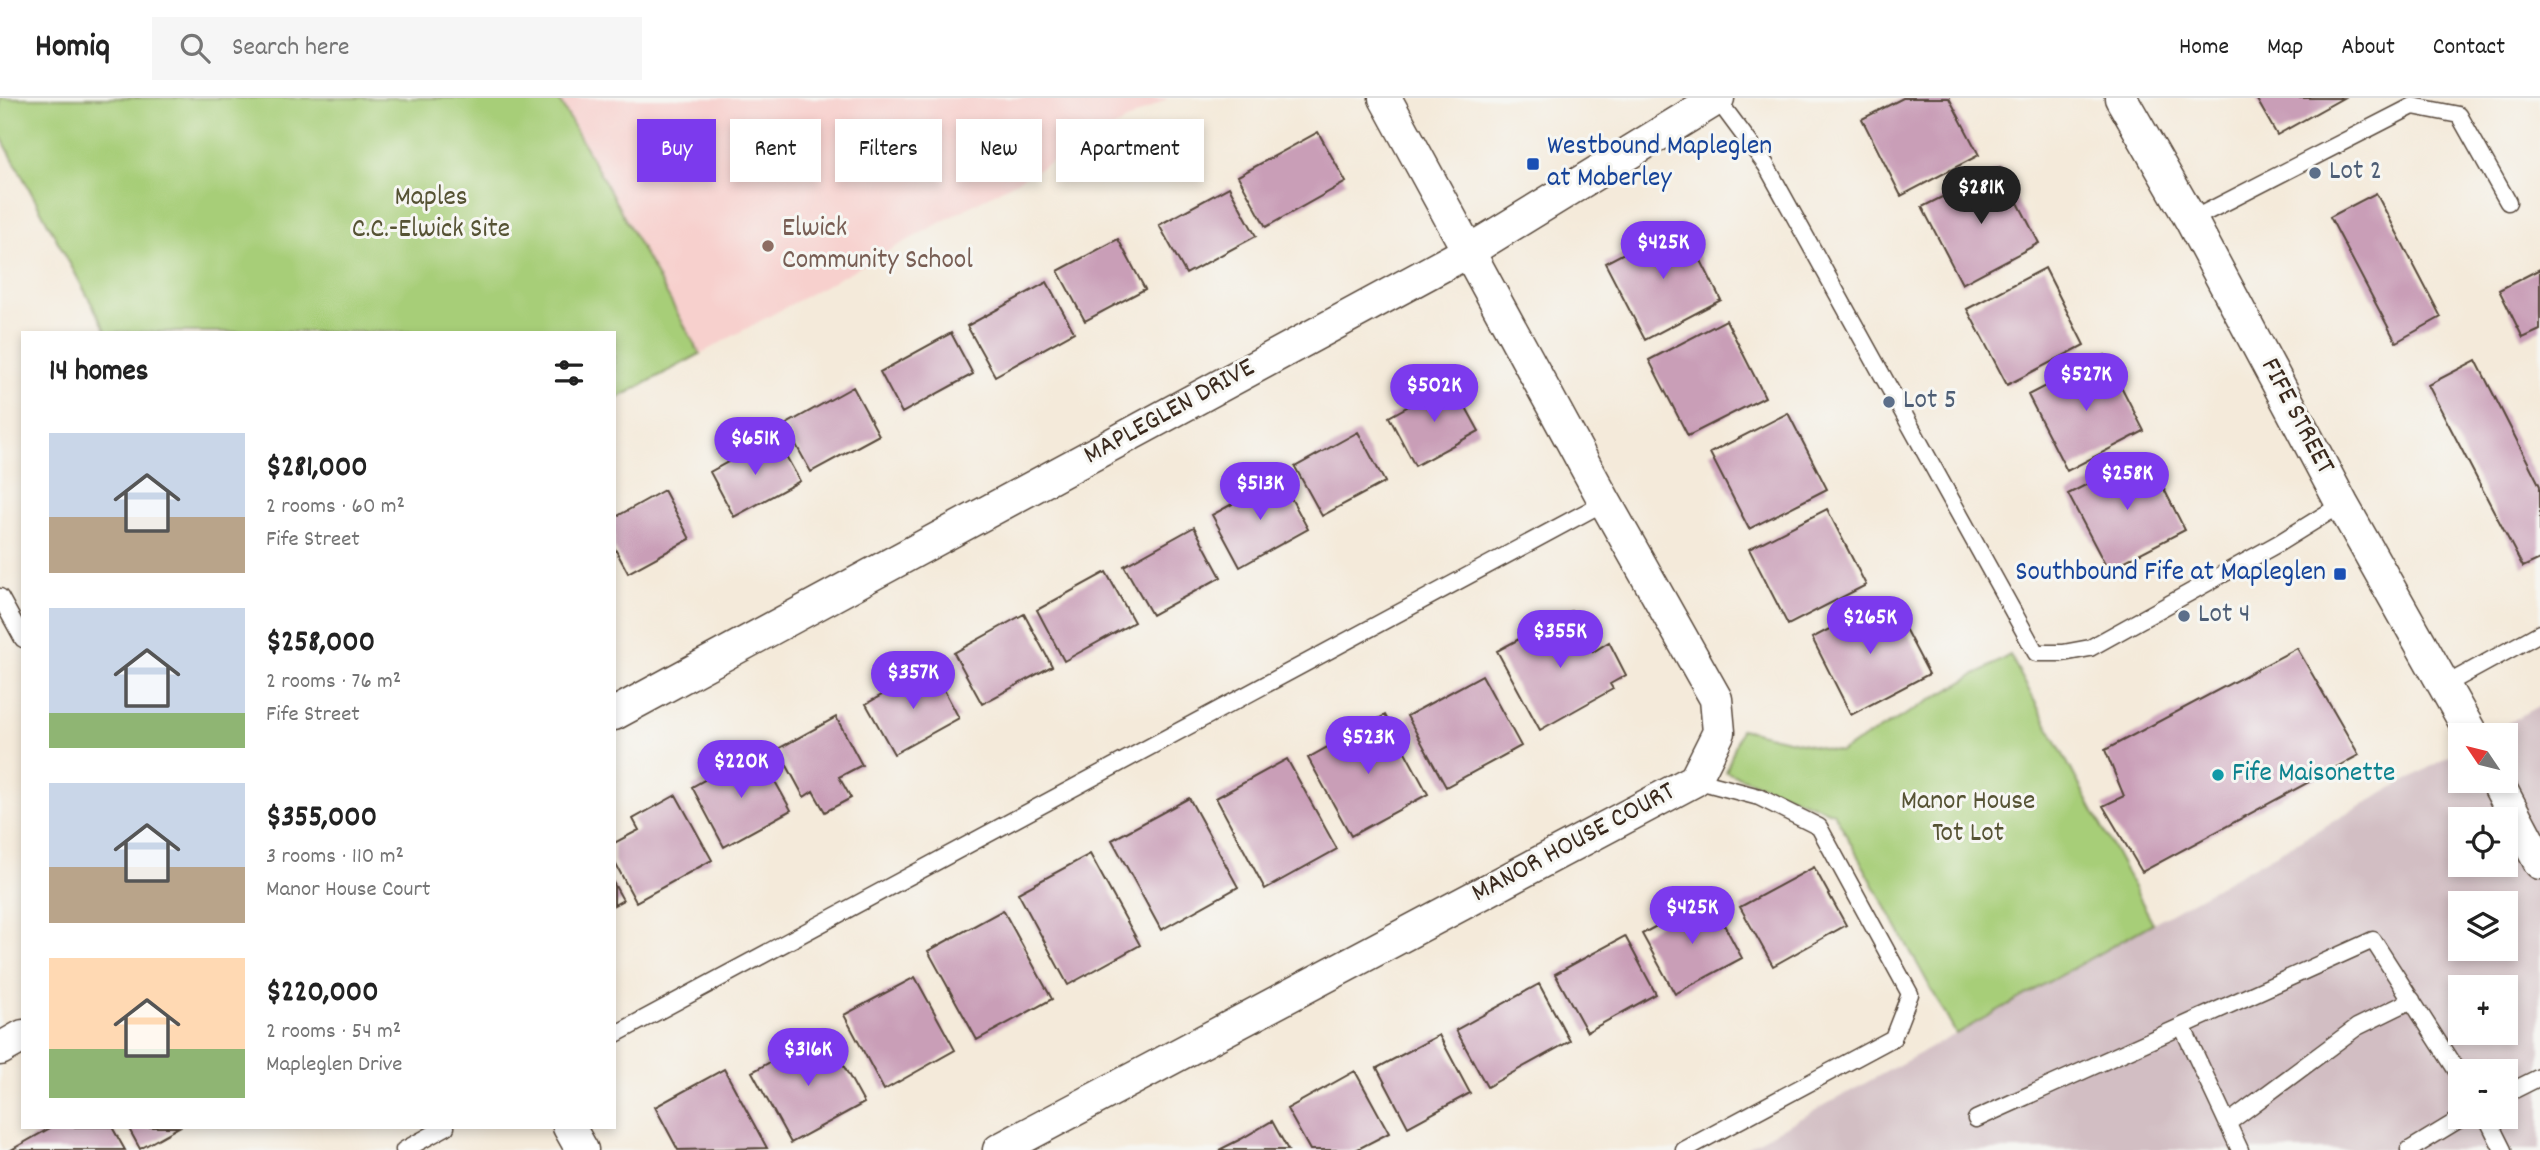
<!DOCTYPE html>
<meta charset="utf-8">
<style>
:root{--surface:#fff;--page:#f6f6f6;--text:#222;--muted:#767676;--line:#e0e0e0;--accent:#7c3aed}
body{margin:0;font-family:Dekko,sans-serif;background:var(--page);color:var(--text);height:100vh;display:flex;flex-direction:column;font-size:26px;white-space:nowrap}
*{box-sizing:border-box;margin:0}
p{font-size:23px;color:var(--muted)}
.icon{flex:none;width:38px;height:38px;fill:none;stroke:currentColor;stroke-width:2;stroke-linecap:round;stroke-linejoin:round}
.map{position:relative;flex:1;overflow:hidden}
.details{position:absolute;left:21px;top:233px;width:595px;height:798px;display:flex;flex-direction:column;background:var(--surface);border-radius:0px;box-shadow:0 4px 10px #0003}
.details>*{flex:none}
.banner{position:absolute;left:637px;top:21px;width:665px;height:63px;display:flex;gap:14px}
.needle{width:46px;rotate:305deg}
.buttons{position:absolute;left:2448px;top:625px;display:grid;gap:14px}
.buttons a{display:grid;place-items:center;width:70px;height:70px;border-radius:0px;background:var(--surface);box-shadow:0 4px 10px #0003;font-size:35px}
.price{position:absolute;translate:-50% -60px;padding:0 16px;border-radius:24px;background:var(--accent);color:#fff;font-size:23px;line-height:46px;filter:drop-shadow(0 2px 4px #0008)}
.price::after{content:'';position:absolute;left:50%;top:42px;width:21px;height:16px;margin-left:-10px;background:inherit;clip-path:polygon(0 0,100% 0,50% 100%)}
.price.current{background:#222;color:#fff}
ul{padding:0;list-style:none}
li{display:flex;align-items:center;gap:21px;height:175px;padding:0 28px}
li span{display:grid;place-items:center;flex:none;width:196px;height:140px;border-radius:0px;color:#555}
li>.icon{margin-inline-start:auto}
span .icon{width:84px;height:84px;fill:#fffc;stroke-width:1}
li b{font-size:30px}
h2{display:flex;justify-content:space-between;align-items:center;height:84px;padding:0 28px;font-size:30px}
.chip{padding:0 24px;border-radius:0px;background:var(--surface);box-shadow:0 4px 10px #0003;font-size:24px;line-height:63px}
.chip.current{background:var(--accent);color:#fff}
header{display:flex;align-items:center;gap:42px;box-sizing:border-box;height:98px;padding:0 35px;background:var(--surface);border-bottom:2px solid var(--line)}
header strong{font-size:33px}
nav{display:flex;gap:38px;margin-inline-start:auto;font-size:24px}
.search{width:490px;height:63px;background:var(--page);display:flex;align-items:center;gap:18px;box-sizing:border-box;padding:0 24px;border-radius:0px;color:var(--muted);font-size:26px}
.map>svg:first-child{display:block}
</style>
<header>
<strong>Homiq</strong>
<div class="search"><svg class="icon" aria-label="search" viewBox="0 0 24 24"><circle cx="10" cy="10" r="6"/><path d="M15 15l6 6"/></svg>Search here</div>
<nav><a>Home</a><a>Map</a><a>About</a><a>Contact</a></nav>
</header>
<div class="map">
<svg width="2540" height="1052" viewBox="0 0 2540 1052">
<rect width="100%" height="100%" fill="#f6f6f2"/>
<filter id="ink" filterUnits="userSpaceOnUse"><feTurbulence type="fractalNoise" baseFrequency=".0143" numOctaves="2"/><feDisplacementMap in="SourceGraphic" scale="14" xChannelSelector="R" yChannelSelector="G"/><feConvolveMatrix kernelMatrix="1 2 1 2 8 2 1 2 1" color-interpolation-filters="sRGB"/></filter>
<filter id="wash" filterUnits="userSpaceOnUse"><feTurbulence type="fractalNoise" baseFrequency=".00686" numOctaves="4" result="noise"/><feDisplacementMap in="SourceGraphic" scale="28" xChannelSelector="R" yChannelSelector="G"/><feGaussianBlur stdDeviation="1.57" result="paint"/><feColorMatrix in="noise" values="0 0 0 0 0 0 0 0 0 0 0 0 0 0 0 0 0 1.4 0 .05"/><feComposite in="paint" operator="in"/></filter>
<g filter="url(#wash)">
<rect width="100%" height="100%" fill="#f4eada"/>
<path fill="#f7d0cd" d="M558 0H1168L700 256Z"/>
<path fill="#d2bec3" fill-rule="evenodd" d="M2540 607V1052H1742L1956 936 2460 652V682H2506V637H2486ZM2460 721H2506V766H2460ZM2460 805H2506V850H2460ZM2460 889H2506V934H2460ZM2460 973H2506V1018H2460Z"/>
<path fill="#a7ce78" stroke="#717c4b" stroke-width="2" d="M0 0H558L700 256 614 302V234H107L0 37Z
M2010 557 2153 825 1956 936 1834 715 1726 674 1741 631 1840 654Z"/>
<g id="blocks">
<path fill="#c99eb7" d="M1903 0H1949L1979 57 1901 98 1862 21Z
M2256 0H2343L2277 37Z
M1318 34 1346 84 1266 129 1238 78Z
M2000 70 2039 145 1962 186 1922 109Z
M1229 89 1256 138 1186 176 1159 127Z
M2376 95 2441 219 2396 244 2330 119Z
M1682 125 1721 202 1645 242 1605 165Z
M1118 141 1145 191 1085 223 1058 173Z
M2045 170 2084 247 2007 287 1967 211Z
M2540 171V232L2523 240 2499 192Z
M1047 184 1074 234 995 278 967 228Z
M1726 222 1765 299 1688 338 1649 262Z
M951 235 973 276 902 315 880 274Z
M2105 257 2144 333 2067 373 2028 297Z
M2476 262 2540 388V461L2523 469 2428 287Z
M1452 284 1479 333 1415 368 1389 319Z
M853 289 879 337 811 374 785 327Z
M1788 315 1827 391 1749 431 1710 355Z
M1358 334 1385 384 1322 418 1295 369Z
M775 338 800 383 734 419 710 374Z
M2146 356 2185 432 2108 472 2068 396Z
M1280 380 1308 431 1240 469 1212 417Z
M664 392 690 441 628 475 614 449V420Z
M1827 411 1866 487 1788 527 1749 451Z
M1194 429 1221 479 1152 517 1124 468Z
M1106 474 1134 524 1064 563 1037 512Z
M1889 500 1929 576 1851 617 1812 540Z
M1571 513 1593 554 1609 544 1626 577 1610 586 1613 591 1540 632 1497 553Z
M1024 516 1052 568 982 606 954 555Z
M2297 550 2359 657 2142 774 2103 708 2124 698 2105 652Z
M932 569 959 620 894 656 866 606Z
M1482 577 1521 648 1446 689 1407 618Z
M1385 617 1428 696 1351 738 1308 660Z
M836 619 862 667 839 679 851 700 825 714 813 693 804 699 778 651Z
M762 660 791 712 724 749 692 689 737 664 741 672Z
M1287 661 1337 751 1265 791 1216 700Z
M676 697 712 762 636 804 614 763V745L639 732 633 721Z
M1189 700 1238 789 1161 832 1112 742Z
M1090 756 1140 847 1068 887 1018 795Z
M1814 769 1846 827 1773 868 1740 809Z
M614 786 623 802 614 807Z
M1709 799 1742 860 1675 896 1642 836Z
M1003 812 1052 901 977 942 928 853Z
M1625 838 1656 896 1587 934 1555 876Z
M915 879 955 952 884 992 844 917Z
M1539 886 1570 943 1487 989 1456 932Z
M825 934 864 1005 791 1045 752 974Z
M1439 937 1470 995 1408 1029 1377 970Z
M724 971 767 1050 678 1052 655 1009Z
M1355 973 1389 1035 1356 1052H1310L1287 1011Z
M1272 1023 1288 1052H1219L1241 1041Z
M52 1029H112L125 1052H11Z
M128 1029H179L140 1051Z"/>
</g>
</g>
<g filter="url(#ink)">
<use href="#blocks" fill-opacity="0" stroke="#57473a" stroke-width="2"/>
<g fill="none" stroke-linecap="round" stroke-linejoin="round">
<defs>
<path id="service" d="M1717 1 1766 67 2036 555H2063L2090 550 2279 445 2342 406
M2191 122 2413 8 2459 17 2508 104
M0 499 23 541
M2445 587 2540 535
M2182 928 2240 1052
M614 937 1605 404
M2506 996 2540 979
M2486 1018 2503 1052
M1976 1021 2373 842 2460 978
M2228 1025 2357 929 2412 902
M404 1052 446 1029
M1684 1052 1893 940 1910 896 1819 729 1759 699 1695 682
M2409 1052 2465 1018"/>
<path id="minor" d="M2121 0 2191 122 2342 406 2472 637
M614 616 1469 153 1718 0
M2496 682 2540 765
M0 951 23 938
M569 1029 582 1052
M999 1052 1695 682 1719 634 1716 601 1605 404 1385 0"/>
</defs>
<use href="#service" stroke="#57473a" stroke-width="19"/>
<use href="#minor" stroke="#57473a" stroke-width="35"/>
<use href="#service" stroke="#fff" stroke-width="16"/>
<use href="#minor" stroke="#fff" stroke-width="32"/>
</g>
</g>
<g fill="#1a4fb4" stroke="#f6f6f2" stroke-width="2.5">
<rect x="1526" y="59" width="14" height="14" rx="3.5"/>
<rect x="2333" y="469" width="14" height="14" rx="3.5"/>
</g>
<g fill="#5c6f8a" stroke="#f6f6f2" stroke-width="2.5">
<circle cx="2315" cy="75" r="7"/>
<circle cx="1889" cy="304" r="7"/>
<circle cx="2184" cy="518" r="7"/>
</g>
<circle fill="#8d6e63" stroke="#f6f6f2" stroke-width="2.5" cx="768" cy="148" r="7"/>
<circle fill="#0f9aa8" stroke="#f6f6f2" stroke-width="2.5" cx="2218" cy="677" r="7"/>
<g text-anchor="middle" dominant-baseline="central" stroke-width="6" stroke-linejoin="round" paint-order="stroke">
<g font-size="28" fill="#164399" stroke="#f6f6f2" text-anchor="start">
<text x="1547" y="50">Westbound Mapleglen<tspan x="1547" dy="32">at Maberley</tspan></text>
<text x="2326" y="476" text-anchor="end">Southbound Fife at Mapleglen</text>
</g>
<g font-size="28" fill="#4e5e75" stroke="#f6f6f2" text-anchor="start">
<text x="2329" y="75">Lot 2</text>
<text x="1903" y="304">Lot 5</text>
<text x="2198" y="518">Lot 4</text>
</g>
<g font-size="28" fill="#565334" stroke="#f6f6f2">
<text x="431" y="101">Maples<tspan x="431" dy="32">C.C.-Elwick Site</tspan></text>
<text x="1968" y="705">Manor House<tspan x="1968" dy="32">Tot Lot</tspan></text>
</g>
<g font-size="28" fill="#785e54" stroke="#f6f6f2" text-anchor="start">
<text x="782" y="132">Elwick<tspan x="782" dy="32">Community School</tspan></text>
</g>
<g font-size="28" fill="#3b2a1e" stroke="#f6f6f2">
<text transform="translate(1170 315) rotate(-29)">MAPLEGLEN DRIVE</text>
<text transform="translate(2296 319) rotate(62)">FIFE STREET</text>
<text transform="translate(1574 746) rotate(-28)">MANOR HOUSE COURT</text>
</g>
<g font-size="28" fill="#0d838f" stroke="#f6f6f2" text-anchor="start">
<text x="2232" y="677">Fife Maisonette</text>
</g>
</g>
</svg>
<div class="buttons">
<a><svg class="needle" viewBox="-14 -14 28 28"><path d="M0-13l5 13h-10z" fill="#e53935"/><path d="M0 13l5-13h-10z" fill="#767676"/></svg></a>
<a><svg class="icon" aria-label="locate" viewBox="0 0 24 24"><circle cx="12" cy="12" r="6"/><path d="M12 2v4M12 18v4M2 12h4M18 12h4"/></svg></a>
<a><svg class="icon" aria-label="layers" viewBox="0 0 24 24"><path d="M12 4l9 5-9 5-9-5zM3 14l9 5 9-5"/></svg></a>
<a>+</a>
<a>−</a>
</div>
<b class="price current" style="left:1981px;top:128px">$281K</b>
<b class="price" style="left:1663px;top:183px">$425K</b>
<b class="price" style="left:2086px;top:315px">$527K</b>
<b class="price" style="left:1434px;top:326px">$502K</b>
<b class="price" style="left:755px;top:379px">$651K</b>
<b class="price" style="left:2127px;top:414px">$258K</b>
<b class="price" style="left:1260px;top:424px">$513K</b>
<b class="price" style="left:1870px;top:558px">$265K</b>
<b class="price" style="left:1560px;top:572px">$355K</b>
<b class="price" style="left:913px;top:613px">$357K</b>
<b class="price" style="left:1368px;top:678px">$523K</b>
<b class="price" style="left:741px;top:702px">$220K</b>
<b class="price" style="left:1692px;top:848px">$425K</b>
<b class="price" style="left:808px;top:990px">$316K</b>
<div class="banner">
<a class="chip current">Buy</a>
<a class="chip">Rent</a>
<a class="chip">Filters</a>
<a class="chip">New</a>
<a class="chip">Apartment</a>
</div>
<section class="details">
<h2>14 homes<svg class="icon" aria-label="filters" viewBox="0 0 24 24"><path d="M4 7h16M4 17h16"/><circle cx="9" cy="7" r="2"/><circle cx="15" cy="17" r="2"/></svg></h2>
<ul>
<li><span style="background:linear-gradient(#c9d6e8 60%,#b9a48a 0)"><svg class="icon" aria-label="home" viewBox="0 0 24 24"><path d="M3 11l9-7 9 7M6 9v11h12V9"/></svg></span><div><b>$281,000</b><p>2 rooms · 60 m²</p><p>Fife Street</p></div></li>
<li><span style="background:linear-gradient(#c9d6e8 75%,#8fb573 0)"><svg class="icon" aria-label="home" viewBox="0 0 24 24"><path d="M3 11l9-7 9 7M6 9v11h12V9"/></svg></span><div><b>$258,000</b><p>2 rooms · 76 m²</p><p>Fife Street</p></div></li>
<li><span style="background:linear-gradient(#c9d6e8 60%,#b9a48a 0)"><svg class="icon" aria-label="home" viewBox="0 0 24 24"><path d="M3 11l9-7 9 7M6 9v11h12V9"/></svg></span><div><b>$355,000</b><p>3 rooms · 110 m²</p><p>Manor House Court</p></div></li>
<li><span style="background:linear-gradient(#ffd9b3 65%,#8fb573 0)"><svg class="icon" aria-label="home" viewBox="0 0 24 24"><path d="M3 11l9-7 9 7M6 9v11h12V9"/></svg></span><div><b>$220,000</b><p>2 rooms · 54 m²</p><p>Mapleglen Drive</p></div></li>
</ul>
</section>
</div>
